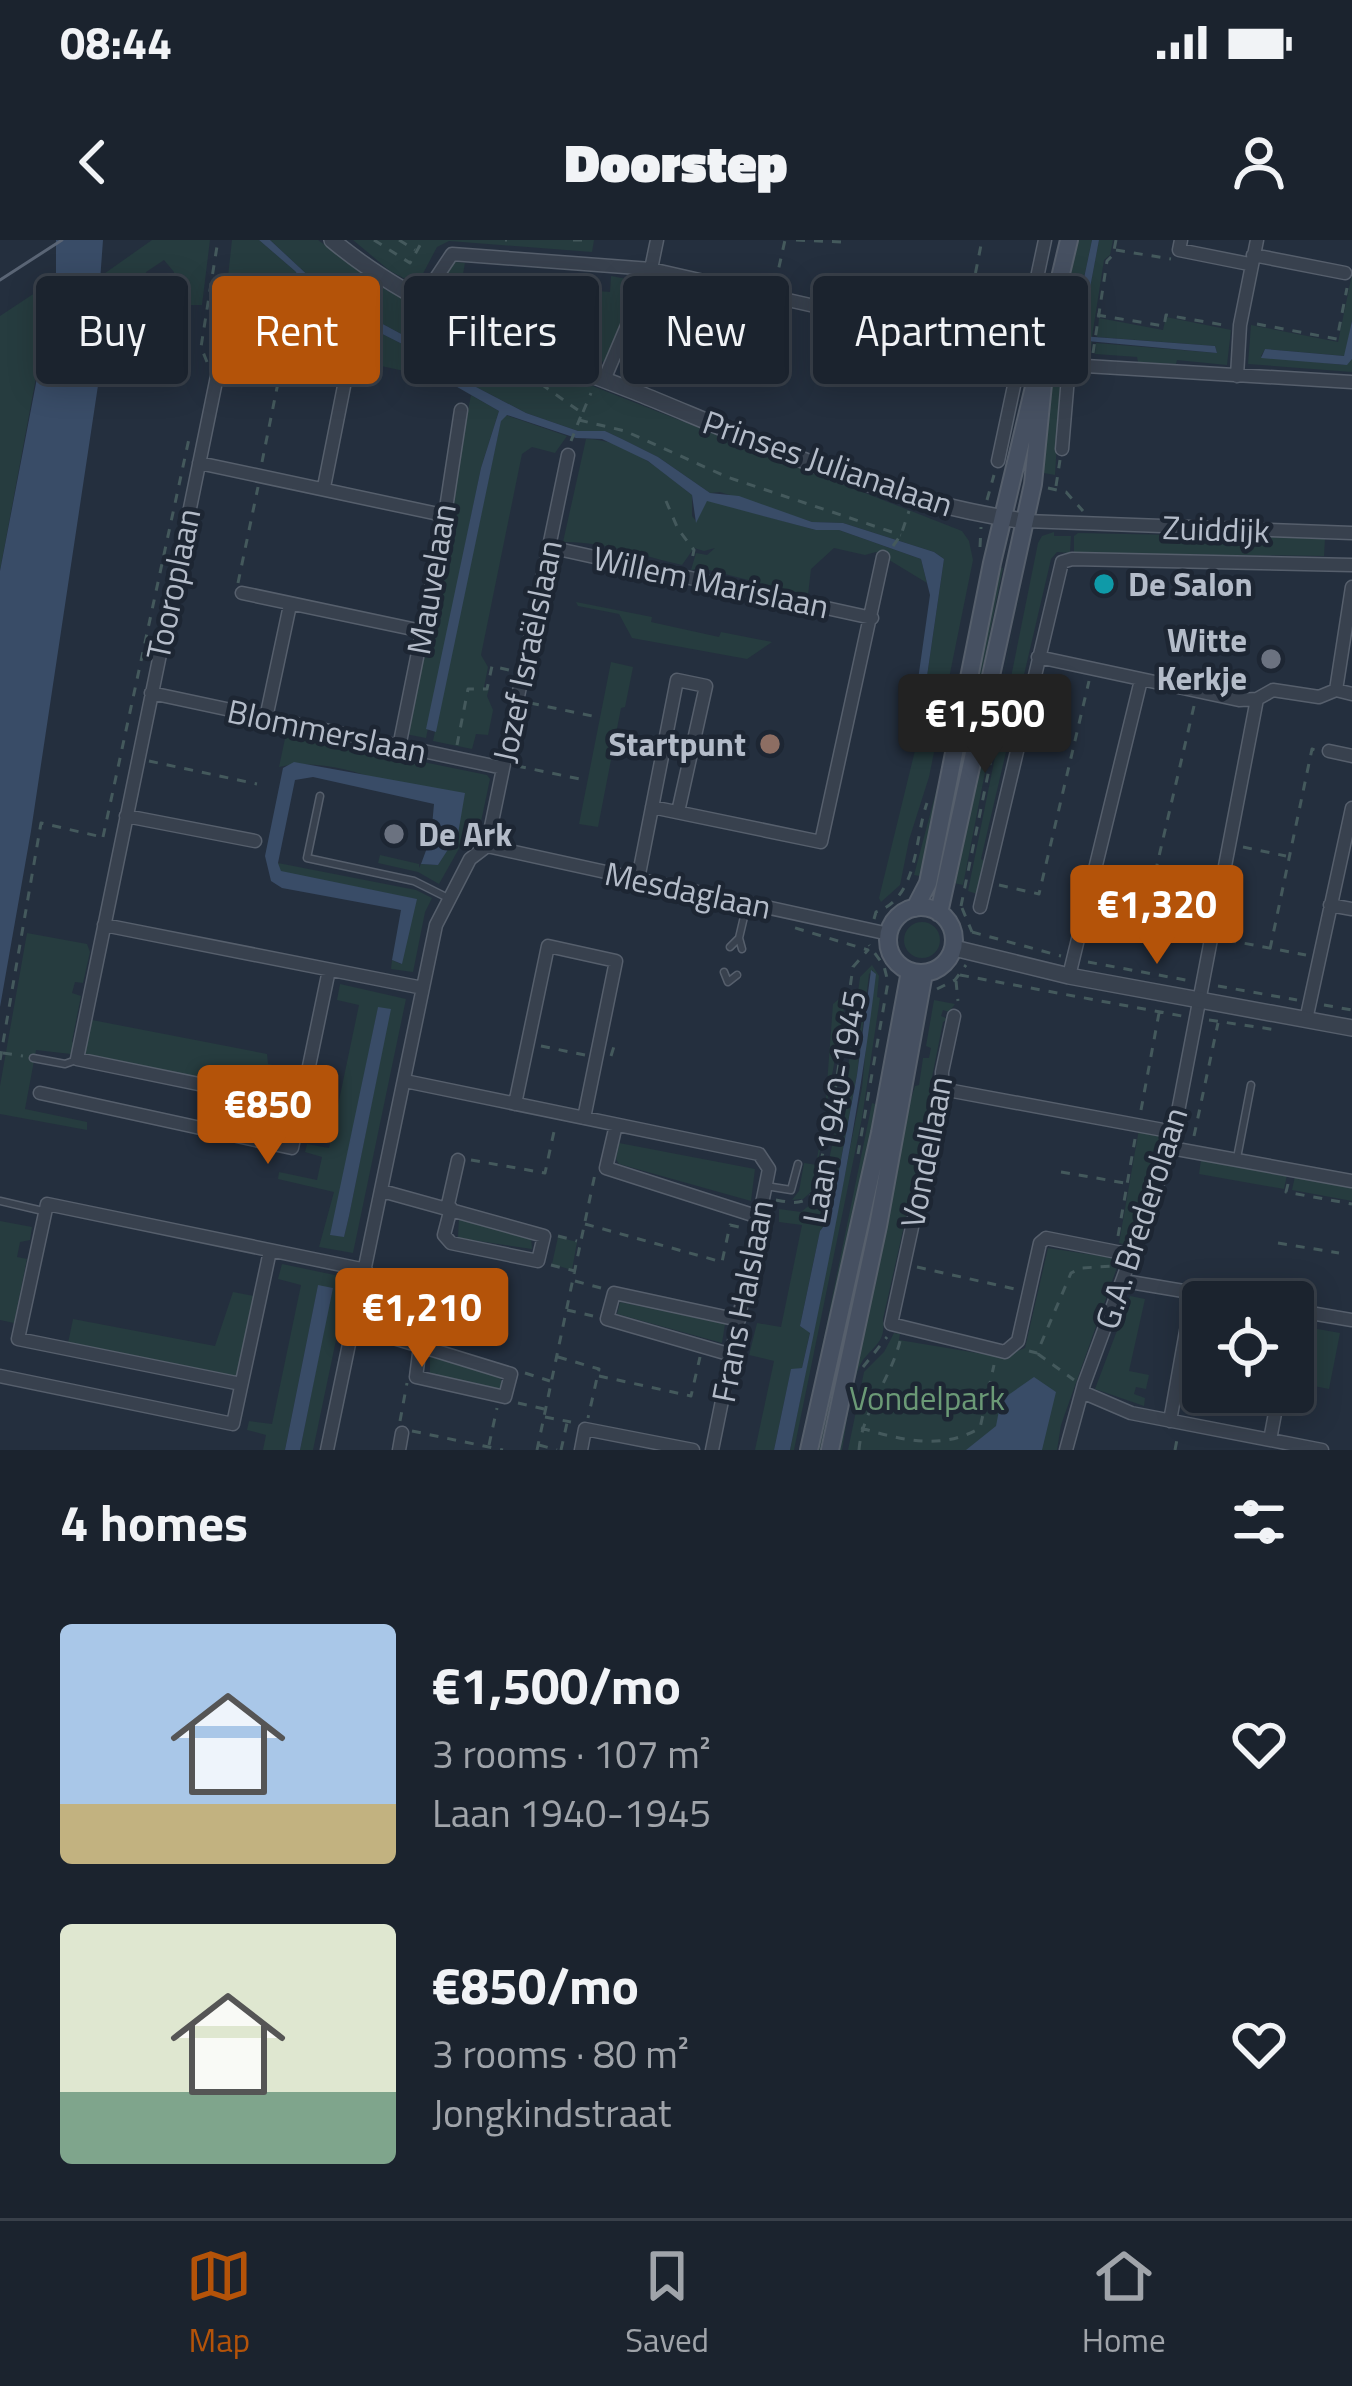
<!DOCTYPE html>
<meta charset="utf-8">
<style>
:root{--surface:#1b232e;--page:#282f3a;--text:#f1f3f6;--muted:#a0a4aa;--line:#39404a;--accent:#b45309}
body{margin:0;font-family:"Titillium Web",sans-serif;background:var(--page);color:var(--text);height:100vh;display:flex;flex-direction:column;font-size:45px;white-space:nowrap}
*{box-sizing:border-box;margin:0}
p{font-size:39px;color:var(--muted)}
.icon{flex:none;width:66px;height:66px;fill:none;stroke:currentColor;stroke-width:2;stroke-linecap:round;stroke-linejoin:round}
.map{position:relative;height:1210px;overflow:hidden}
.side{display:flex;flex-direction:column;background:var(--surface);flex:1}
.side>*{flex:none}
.guide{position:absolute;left:36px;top:36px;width:1281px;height:108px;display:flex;gap:24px}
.buttons{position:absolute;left:1182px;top:1041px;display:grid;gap:24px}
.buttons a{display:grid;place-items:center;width:132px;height:132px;border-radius:12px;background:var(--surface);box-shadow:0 6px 30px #0003,0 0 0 3px var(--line);font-size:60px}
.price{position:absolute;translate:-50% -102px;padding:0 27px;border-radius:12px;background:var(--accent);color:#fff;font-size:39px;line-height:78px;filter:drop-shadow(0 3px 6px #0008)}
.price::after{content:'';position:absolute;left:50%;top:72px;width:36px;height:27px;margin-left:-18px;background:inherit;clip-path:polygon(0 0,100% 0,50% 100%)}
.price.current{background:#222;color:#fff}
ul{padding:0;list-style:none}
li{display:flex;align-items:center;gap:36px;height:300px;padding:0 60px}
li span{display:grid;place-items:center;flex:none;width:336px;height:240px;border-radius:12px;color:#555}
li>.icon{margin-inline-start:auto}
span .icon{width:144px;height:144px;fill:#fffc;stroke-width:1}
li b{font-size:51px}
h2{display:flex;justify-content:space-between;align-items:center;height:144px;padding:0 60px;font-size:51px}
.pill{padding:0 42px;border-radius:12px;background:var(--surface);box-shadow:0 6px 30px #0003,0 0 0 3px var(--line);font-size:42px;line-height:108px}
.pill.current{background:var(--accent);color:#fff}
.status{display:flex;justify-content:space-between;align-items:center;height:84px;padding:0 60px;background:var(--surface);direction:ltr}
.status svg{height:33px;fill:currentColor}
header{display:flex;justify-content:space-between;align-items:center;height:156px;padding:0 60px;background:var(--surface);font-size:54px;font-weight:800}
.tab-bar{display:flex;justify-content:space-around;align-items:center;height:168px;border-top:3px solid var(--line);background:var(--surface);font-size:33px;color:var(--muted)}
.tab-bar a{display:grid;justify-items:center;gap:6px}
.tab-bar .current{color:var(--accent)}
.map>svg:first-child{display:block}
</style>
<div class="status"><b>08:44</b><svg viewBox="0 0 49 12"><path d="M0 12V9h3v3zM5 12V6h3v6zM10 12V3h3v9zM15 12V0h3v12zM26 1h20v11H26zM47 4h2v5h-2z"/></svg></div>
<header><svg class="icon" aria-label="back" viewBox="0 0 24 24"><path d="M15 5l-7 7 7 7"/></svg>Doorstep<svg class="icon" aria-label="person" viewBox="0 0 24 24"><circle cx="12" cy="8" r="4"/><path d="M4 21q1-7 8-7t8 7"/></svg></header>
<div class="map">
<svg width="1352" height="1210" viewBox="0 0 1352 1210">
<rect width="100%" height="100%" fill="#242f3e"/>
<path fill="#263c3f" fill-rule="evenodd" d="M152 0H210L202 65H186L173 56 174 32 164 20 146 32 142 60 135 70 107 74 99 55 101 36Z
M232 0H259L295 31 319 62 414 110 445 140 222 91Z
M270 0H318L386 50 539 125 962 291 969 301 973 320 929 537 909 600 900 645 881 662 879 658 918 498 944 319 934 312 843 283 812 282 720 252 710 253 658 217 622 199 605 191H578L526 173 457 137 429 109 329 55Z
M353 0H594L592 12 449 1 437 7 417 45 390 31Z
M1078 0H1092L1075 81 1082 101 1092 102 1090 114 1073 113 1071 119 1062 120 1055 235 1038 232 1054 115Z
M1099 0H1113L1110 15 1104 20 1092 97 1081 96Z
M456 22 465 23 463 34 467 40 539 46V55L477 53 471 63 439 47 449 25Z
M1352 34V81L1345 116 1265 109 1261 116 1343 125 1352 119V132L1248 124 1251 85 1338 102Z
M611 36 638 41 604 122 546 97V47L610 52Z
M56 39 53 46 0 331V76Z
M478 57 539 60 538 94 475 65Z
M1166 77 1231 90 1227 125 1177 120 1176 124 1138 122 1137 117 1095 114 1096 103 1217 113 1215 106 1097 97 1099 78 1163 90Z
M471 155 499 171 481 228 426 498 405 494Z
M506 175 567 196 555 213 532 207 522 214 481 415 488 427 484 447 489 449 487 456 493 470 488 495 476 494 472 509 433 501 501 180Z
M586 199C626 199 662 231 692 255V276L696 281 707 260 816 290H839L921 319 927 343 876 312 865 315 834 308 811 329 808 355 701 328 691 330 696 313 707 315 715 308 704 311 694 308 682 325C643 316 602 301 563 302Z
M1054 292V296H1071L1070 313 1057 312 1051 319 981 619 984 621 977 654 968 651 1038 303 1042 296Z
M1078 293 1325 298 1324 316 1074 313V296Z
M998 327 1003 328 941 632 936 631Z
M982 332 926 637 914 635 942 529Z
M1024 333 963 645 949 642 990 469 1002 444Z
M576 362 652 377 651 382 719 397 721 392 772 402 747 419 632 398 619 374 578 366Z
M611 422 633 427 625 467 621 468 598 587 579 584Z
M286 494 487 535 490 539 479 591 461 605 439 644 418 632 378 623 380 615 419 624V628L421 624 438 625 458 593 459 575C404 550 339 515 279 527Z
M278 623 416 650 432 658 425 672 413 732 391 729 392 720 401 724 416 659 281 632Z
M904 700a18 18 0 1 1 36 0a18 18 0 1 1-36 0Z
M27 693 87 704 90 712 83 743 75 742 72 753 81 756 72 801 75 807 71 814 36 810 25 869 87 882V890L0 874V846Z
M872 725 879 736 877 757 880 758 862 878 794 1210H790L862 848 873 730 869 734 857 835 830 978 820 991 800 1086 810 1092 802 1128 791 1130 774 1210H755L774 1121 749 1115 757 1083 781 1087 802 985 779 982V969L801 972 822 955 849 821 860 737Z
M340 744 406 759 353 1013 319 1007 334 952 278 939 279 932 317 940 322 917 305 912 307 904 329 908 359 765 337 760ZM378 768 390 770 349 976 344 996 331 995Z
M847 752 811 952 803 959 792 960 799 951 804 923 817 925 823 897 833 764Z
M934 760 955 764 949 772 943 770 941 776 948 779 943 782 932 837 935 844 930 852 934 853 883 1079C887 1107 867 1107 858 1130 849 1155 847 1184 842 1210H834L898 901 915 846 919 845 923 818H929L931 808 926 806Z
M914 771 826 1210H814Z
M92 780 267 814 268 824 291 829V835L301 837 299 845 292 844 290 852 296 854 290 857 85 814Z
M872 863 875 864V892L801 1210Z
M1139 889 1159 894 1164 905 1131 1000 1126 1005 1119 1003Z
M619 903 755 929 751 961 619 924 616 919Z
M1201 920 1287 935 1284 949 1199 934Z
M1295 936 1352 946V961L1292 950Z
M459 977 531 998 532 1009 458 998Z
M0 981 32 987 30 1000 20 1002 17 1017 27 1019 14 1083 0 1080Z
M558 997 577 1002 572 1030 552 1024Z
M1048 1008 1120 1019 1061 1185 1057 1210H848L864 1132 884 1112 894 1093 900 1094 899 1100 1001 1117 1025 1108Z
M282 1024 349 1038 313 1210H300L332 1048 318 1046 285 1210H263L266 1195 247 1190 249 1181 272 1184 301 1045 278 1039Z
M233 1052 254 1056 238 1139 68 1103 73 1079 215 1106Z
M1130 1056 1145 1059 1129 1131 1149 1135 1146 1149 1136 1147 1134 1154 1145 1158 1144 1166 1095 1149Z
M620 1062 725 1084 722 1103 617 1074Z
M1198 1067 1203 1068V1127L1189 1128Z
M1295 1085 1340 1093 1329 1149 1293 1142 1297 1097 1293 1096Z
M430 1115 500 1136 503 1147 499 1149 430 1136Z"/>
<path fill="#394c67" d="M56 0H103L99 55 108 79 31 591 0 767V331L56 39Z
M259 0H270L329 55 429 109 457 137 526 173 578 191H605L622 199 658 217 710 253 739 256 812 282 843 283 934 312 944 319 918 498 910 496 930 355 921 319 839 290H816L707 261 696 283 692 255 648 221 602 199 576 198 507 175 501 181 436 492 426 489 481 228 499 171 445 140 414 110 319 62 295 31Z
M1092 0H1099L1081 96 1215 106 1217 113 1076 100 1075 81Z
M1352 81V119L1347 125 1261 118 1265 109 1344 116Z
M294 522 465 553 458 594 438 625 421 624 431 597 434 564 313 537 295 540 278 623 281 631 417 659 402 724 392 720 401 670 282 648 271 641 265 616 283 528Z
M871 730 876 734C857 895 822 1052 790 1210H774L791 1129 802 1128 810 1093 800 1086 820 991 830 978 857 835Z
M378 767 391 769 349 976 344 997 330 995Z
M318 1045 333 1048 300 1210H285Z
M1034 1137 1056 1152 1042 1210H966L996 1186 1001 1160Z"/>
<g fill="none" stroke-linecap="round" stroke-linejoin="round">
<defs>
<path id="service" d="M320 556 307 618 414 641 448 658
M739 698 747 664
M730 707 739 698 742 709
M724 732 728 742 737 735
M33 818 65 824 76 820
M1237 918 1251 845
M766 946 791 950 798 924
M0 961 43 971"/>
<path id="minor" d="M1181 0 1179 10 1249 24
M1253 15 1345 33
M422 59 452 14 651 29 1022 113
M222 112 77 819 301 865
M1237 136 1240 85 1257 0
M604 140 651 29 657 0
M1062 209 1069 125 1352 142
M998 221 1045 0
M199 223 443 275
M324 247 349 121
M1025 281 1352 293
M549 307 872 378
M242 353 422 391
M1038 417 1239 460 1257 459 1273 450 1319 457 1336 450 1352 454
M1336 450 1352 347
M151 453 503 528
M266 478 290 365
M399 507 443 288 461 170
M1329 511 1352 516
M652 567 821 602 883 317
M126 576 255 601
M487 606 889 694
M487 606 568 215
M638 639 677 440 706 446 678 572
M1330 665 1352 669
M980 667 1062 322 1072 319 1352 325
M104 685 423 748
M1069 736 1141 440
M954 776 942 832V849L891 1084 1005 1112 1018 1101 1040 1003 1046 998 1132 1015
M1306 780 1352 568
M405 841 759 914 769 929 712 1210
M942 849 1174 892
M40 853 292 908 329 730
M515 864 548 706 616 721 584 878
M616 885 606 928 759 977
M1171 908 1352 941
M382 951 544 996 538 1021 451 1003 444 995 451 968
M447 969 458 920
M1124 1041 1249 1062
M1293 1070 1352 1080
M354 1086 420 1106 431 1059
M420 1106 511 1134 505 1157 416 1137Z
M732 1115 607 1079 614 1053 739 1080
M0 1136 233 1184 270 1011
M241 1144 18 1099 47 964 366 1030
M1082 1152 1131 1173 1322 1210
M1170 1181 1193 1052
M1270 1200 1279 1152
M327 1210 436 685 470 619 487 606
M399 1210 402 1193
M581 1210 585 1189 693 1210
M1066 1210 1084 1144 1171 908 1257 459"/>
<path id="tertiary" d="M332 0C420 74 537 113 643 155 767 206 891 263 1025 281
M954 708 1069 736 1352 788"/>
<path id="secondary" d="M888 700a33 33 0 1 1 66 0a33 33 0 1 1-66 0Z
M915 668 928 643 992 323 1069 0
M939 673 1033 244 1043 144
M809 1210 880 893 910 731
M830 1210 878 986 924 733"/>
</defs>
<use href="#service" stroke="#565f6c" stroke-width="9"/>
<use href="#minor" stroke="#565f6c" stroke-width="15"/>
<use href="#tertiary" stroke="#565f6c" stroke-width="18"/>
<use href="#secondary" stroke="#565f6c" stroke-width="20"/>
<path stroke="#44595c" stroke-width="3" stroke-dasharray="9 9" stroke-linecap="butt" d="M374 0 410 23 423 0
M399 0 415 10
M505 0H507
M573 0H589
M796 0 841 2
M1116 10 1171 19
M775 45 785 0
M470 70 478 55 543 58
M1097 75 1164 86 1166 75 1229 86
M1257 84 1337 99 1347 48
M965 86 982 0
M541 100 543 31
M233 104 235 97 336 118
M497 113 582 173 571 201
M1093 113 1107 21 1113 15 1116 0
M207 122 201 107 218 0
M583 172 591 153
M579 180 625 191 727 237 901 295
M262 222 285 108
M1056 246 1060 220
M1048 248 1066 252 1083 271
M987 260 994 235
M666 261 678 289 694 310 691 324
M893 306 901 295 909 271
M980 307 981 287
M238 343 258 247
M530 463 597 477
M1194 466 1153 642 1162 643 1152 687 1201 697
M457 505 468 449H487L492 426 509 430
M149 521 257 544
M517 526 580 539
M103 597 190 194
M1243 607 1286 616
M999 645 1039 654 1089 441
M1098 664 1152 677
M961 666 1003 461
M962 668 972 692
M874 679 876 672C919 657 914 599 927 563
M972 692 1061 716
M1227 700 1306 715
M1270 709 1312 509 1315 510
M1088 722 1191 741
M960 735 1182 776
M956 741 958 761
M1218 746 1297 760
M937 749 955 740 966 725
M1324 765 1352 770
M1209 780 1277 790
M541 806 585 815
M3 813 23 816
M611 816 616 800
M0 820 41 583 102 597
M1141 870 1159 773
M1194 896 1218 783
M858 914 888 742 884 726 869 705
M471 920 545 933 555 887
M1061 932 1125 943
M1288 944 1286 952 1352 964
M776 960C793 963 805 966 815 950L833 865 853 727 868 710 792 687
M585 984 722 1022 730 985 743 988
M558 996 577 1001
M1118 996 1135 899
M1278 1003 1339 1013
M551 1025 575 1031
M917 1027 1019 1050
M575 1041 601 1048
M567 1070 593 1076
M1029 1111 1037 1113 1071 1033 1081 1028 1115 1026
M1038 1114 1074 1140
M558 1117 599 1129 588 1178
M863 1127 887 1097
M525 1133 550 1141
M599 1136 691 1156 700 1117
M518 1163 544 1169
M545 1177 571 1182
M400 1181 407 1143
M861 1188C905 1201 942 1210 980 1188L994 1125
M412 1191 503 1210
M489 1205 497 1168
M539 1205 557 1210
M537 1210 595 934
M561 1210 567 1183
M859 1210C862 1171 890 1141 900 1101
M1175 1210 1178 1194"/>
<use href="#service" stroke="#38414e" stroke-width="6"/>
<use href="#minor" stroke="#38414e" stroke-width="12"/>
<use href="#tertiary" stroke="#38414e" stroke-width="15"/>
<use href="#secondary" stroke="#465061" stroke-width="16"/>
<path stroke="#5a6575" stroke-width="3" d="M0 40 62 0"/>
</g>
<circle fill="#0f9aa8" stroke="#1d2633" stroke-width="4.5" cx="1104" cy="344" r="12"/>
<g fill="#6b7280" stroke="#1d2633" stroke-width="4.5">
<circle cx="1271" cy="419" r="12"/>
<circle cx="394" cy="594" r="12"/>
</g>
<circle fill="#8d6e63" stroke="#1d2633" stroke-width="4.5" cx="770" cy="504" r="12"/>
<g text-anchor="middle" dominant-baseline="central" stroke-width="9" stroke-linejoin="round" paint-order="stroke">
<g font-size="33" fill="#b4bcc9" stroke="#1d2633">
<text transform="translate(828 223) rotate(19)">Prinses Julianalaan</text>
<text transform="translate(1216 289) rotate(2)">Zuiddijk</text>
<text transform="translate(431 339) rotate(-80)">Mauvelaan</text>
<text transform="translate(711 342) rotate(12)">Willem Marislaan</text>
<text transform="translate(173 344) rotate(-78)">Tooroplaan</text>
<text transform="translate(527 411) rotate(-78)">Jozef Israëlslaan</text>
<text transform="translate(327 491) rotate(12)">Blommerslaan</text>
<text transform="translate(688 650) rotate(12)">Mesdaglaan</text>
<text transform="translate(834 867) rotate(-80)">Laan 1940-1945</text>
<text transform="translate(926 912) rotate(-79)">Vondellaan</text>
<text transform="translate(1141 978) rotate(-72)">G.A. Brederolaan</text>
<text transform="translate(742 1061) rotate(-79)">Frans Halslaan</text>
</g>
<g font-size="33" font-weight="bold" fill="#b4bcc9" stroke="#1d2633" text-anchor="start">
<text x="1128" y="344">De Salon</text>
<text x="1247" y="400" text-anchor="end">Witte<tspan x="1247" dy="38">Kerkje</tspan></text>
<text x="746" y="504" text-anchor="end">Startpunt</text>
<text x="418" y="594">De Ark</text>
</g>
<g font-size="33" fill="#6b9a76" stroke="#1d2633">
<text x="927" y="1158">Vondelpark</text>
</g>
</g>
</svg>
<div class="buttons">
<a><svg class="icon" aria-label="locate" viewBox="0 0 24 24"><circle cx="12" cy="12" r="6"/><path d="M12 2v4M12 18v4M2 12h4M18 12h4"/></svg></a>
</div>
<b class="price current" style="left:985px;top:536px">€1,500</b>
<b class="price" style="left:1157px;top:727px">€1,320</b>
<b class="price" style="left:268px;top:927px">€850</b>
<b class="price" style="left:422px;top:1130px">€1,210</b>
<div class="guide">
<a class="pill">Buy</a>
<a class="pill current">Rent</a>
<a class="pill">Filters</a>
<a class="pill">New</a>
<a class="pill">Apartment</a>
</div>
</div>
<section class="side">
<h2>4 homes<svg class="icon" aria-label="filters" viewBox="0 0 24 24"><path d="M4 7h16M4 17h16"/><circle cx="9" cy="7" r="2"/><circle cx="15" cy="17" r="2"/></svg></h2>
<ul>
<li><span style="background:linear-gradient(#a9c7e8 75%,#c2b280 0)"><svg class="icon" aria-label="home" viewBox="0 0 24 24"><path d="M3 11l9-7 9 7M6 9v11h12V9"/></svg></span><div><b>€1,500/mo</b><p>3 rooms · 107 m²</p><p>Laan 1940-1945</p></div><svg class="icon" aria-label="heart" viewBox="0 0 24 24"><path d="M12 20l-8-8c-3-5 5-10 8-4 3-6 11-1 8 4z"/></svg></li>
<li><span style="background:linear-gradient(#dfe7d0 70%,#7fa58c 0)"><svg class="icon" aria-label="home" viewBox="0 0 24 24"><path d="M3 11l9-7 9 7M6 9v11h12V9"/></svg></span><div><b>€850/mo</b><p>3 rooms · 80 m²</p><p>Jongkindstraat</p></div><svg class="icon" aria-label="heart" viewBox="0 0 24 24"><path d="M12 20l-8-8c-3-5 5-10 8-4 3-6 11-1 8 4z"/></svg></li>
</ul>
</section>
<nav class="tab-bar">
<a class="current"><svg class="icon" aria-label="map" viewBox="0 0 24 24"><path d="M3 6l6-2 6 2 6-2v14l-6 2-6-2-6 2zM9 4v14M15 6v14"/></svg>Map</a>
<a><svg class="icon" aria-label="saved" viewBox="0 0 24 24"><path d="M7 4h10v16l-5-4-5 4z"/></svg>Saved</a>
<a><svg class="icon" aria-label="home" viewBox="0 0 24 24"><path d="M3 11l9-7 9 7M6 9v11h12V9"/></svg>Home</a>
</nav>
